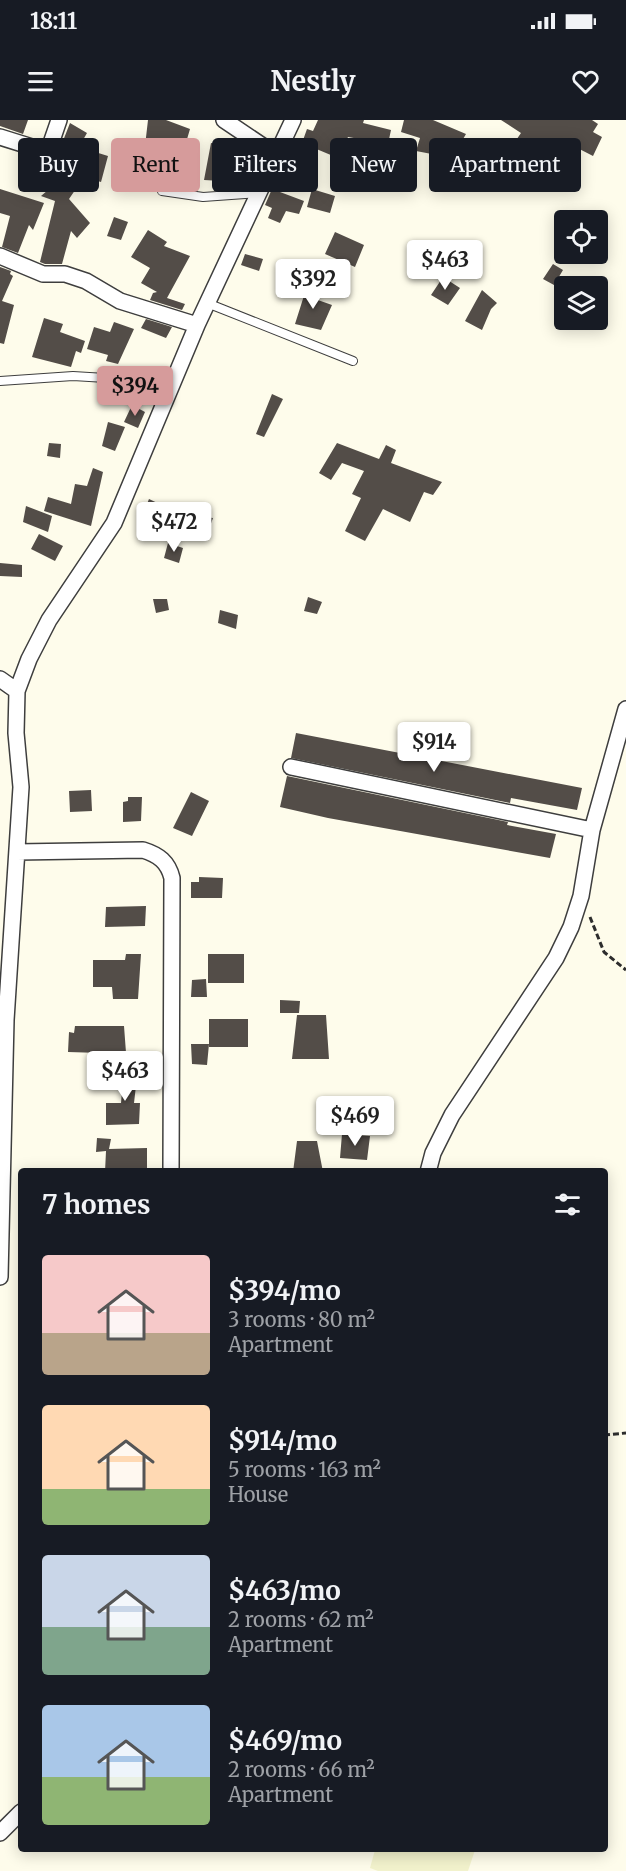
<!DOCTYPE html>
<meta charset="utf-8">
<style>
:root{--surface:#171b24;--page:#242831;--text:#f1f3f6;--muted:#9ea1a6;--accent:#d69b9b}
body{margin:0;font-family:Merriweather,serif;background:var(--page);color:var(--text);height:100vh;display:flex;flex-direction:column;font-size:22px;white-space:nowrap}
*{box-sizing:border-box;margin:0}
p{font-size:20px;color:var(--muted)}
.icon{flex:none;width:33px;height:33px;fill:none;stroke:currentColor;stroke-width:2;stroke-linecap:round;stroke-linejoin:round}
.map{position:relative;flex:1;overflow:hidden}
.sheet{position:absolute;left:18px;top:1048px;width:590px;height:684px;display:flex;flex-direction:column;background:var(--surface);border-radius:6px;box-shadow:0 3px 15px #0003}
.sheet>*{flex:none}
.guide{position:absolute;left:18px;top:18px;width:591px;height:54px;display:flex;gap:12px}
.buttons{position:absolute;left:554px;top:90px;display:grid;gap:12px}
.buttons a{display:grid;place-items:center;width:54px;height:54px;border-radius:6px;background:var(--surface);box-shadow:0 3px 15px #0003;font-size:30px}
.price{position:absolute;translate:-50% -51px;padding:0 14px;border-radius:6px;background:#fff;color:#222;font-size:20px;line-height:39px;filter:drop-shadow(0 2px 3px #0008)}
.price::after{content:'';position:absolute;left:50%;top:36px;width:18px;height:14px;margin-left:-9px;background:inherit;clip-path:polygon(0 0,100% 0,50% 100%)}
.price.current{background:var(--accent);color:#111}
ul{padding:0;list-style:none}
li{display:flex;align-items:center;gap:18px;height:150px;padding:0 24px}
li span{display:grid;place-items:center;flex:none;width:168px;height:120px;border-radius:6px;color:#555}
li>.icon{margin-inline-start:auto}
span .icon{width:72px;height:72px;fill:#fffc;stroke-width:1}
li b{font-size:26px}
h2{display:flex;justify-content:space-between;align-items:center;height:72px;padding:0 24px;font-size:26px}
.tag{padding:0 21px;border-radius:6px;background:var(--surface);box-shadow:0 3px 15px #0003;font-size:21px;line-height:54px}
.tag.current{background:var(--accent);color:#111}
.status{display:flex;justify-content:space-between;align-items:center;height:42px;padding:0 30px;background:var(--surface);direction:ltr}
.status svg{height:16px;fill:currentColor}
header{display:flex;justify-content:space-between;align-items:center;height:78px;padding:0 24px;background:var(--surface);font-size:27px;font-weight:700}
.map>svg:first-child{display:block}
</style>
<div class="status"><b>18:11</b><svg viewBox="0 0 49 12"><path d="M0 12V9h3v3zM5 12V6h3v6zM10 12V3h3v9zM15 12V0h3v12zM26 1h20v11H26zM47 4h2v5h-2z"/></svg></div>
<header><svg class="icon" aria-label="menu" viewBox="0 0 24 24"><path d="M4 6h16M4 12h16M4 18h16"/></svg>Nestly<svg class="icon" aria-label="heart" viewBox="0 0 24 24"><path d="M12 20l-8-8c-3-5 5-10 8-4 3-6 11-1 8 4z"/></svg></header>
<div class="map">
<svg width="626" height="1751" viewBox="0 0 626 1751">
<rect width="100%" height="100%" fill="#fefceb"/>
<path fill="#f2f2cc" d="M375 1730H475L468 1751H378L370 1748Z"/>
<path fill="#534d48" d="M0 0H28L23 14 0 6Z
M148 0H166L190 9 180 43 148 32 146 46 119 42 123 23 145 26Z
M318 0H364L363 3 391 10 388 24 348 17 338 38 302 23 307 9 313 11Z
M404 0H433L466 14 444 52 432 43 437 35 416 31 420 18 401 12Z
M501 0H592L598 4 593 12 602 17 593 36 558 18 548 38 534 31 519 57 499 45 521 13Z
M70 3 87 13 79 27 108 36 101 62 84 57 69 79 90 103 77 118 71 111 62 144H45L40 142 55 81 41 76 68 53 58 46 70 30 61 26Z
M211 23 223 25 220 40 251 54 245 68 222 61 204 60Z
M0 69 44 83 33 110 29 105 18 133 2 127 10 96 0 93Z
M272 69 304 81 299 94 286 91 280 103 268 98 272 88 265 85Z
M312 69 335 76 330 93 307 87Z
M114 97 128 102 121 120 107 116Z
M148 110 167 122 164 126 190 136 167 178 185 184 182 190 150 180 153 173 157 172 141 163 150 148 131 137Z
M335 112 364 125 355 147 325 134Z
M245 134 263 139 259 151 241 145Z
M553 144 563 150 554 165 543 159Z
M0 147 11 151 10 154 13 156 2 181 14 185 4 224 0 223Z
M443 157 460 168 448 185 431 175Z
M308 163 320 166 315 179 332 185 321 210 295 204Z
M482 170 497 183 491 189 482 210 465 201Z
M44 198 63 204 60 212 85 221 81 233 76 231 71 247 32 237Z
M146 199 172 207 166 218 141 208Z
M114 202 134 209 118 244 106 241 108 235 87 229 94 207 110 212Z
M272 274 283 279 264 317 256 314Z
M132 285 145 292 138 308 124 302Z
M108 302 125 307 115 331 102 326Z
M49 323 61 324 60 338 47 336Z
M337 323 379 339 386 325 396 330 391 343 442 362 433 375 424 372 410 402 383 389 365 421 345 411 361 378 352 374 364 351 342 343 331 360 319 353Z
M93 348 103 352 91 406 44 391 48 377 71 384 75 364 87 366Z
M149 379 168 388 160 404 142 396Z
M26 386 52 396 48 412 23 402Z
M200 396 213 398 205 420 193 417Z
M39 414 63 426 55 441 31 429Z
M168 423 183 428 179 443 164 438Z
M0 443 22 445V457L0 456Z
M308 477 322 482 317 494 304 491Z
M153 479H167L169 490 156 493Z
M220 490 238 495 236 509 218 503Z
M296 613 582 668 577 690 511 678 510 683 291 638Z
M287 656 508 702 507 705 556 714 550 738 328 698 280 687Z
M91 670 92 691 70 692 69 671Z
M191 672 209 681 192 716 173 708Z
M128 677H142L141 701 123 702V682L128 681Z
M199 757 223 758 222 778H191V762H199Z
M146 786 145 806 105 807 106 787Z
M126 834H141L138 879H113L112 867H93V840H125Z
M208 834H244V863H208Z
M206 859 207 877H191L192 860Z
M280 880 300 881 299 893H280Z
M297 895H326L329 939H292Z
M209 899H248V927H209Z
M75 906H124L127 946 101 945V933L68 932 69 912 74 913Z
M191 924H209L207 945 192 944Z
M124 948H138L134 983H140L139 1004 106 1005V983H121Z
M342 1014 370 1016 367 1040 340 1038Z
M97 1018 111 1019 109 1029 147 1028V1052H105L106 1031 96 1032Z
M297 1021H317L323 1052H293Z"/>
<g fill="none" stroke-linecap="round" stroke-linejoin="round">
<defs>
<path id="service" d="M162 71 203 77 258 73
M207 183 353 241
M0 261 73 256 122 259 168 274"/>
<path id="minor" d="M224 0 276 35
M0 17 48 32 59 0
M0 136 43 154H65L86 161 120 181 197 205
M0 559 17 571
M291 647 592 710
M17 732 143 730C159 735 168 742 172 758L171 1052
M428 1052 433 1033 452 995 556 838 571 807 581 776 592 710 626 589
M0 1157 6 900 21 667 16 613 17 571 29 539 49 500 114 403 197 205 293 0
M0 1713 21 1692"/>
</defs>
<use href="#service" stroke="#3e3e3e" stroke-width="10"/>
<use href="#minor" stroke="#3e3e3e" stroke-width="18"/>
<path stroke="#2d2d2d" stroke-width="3" stroke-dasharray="6 3" stroke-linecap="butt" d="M590 797 604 832 626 850
M604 1315 626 1313"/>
<use href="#service" stroke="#fff" stroke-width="8"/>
<use href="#minor" stroke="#fff" stroke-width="15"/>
</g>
</svg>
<div class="buttons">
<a><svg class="icon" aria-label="locate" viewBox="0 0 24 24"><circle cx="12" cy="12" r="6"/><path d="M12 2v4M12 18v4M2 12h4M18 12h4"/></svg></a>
<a><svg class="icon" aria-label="layers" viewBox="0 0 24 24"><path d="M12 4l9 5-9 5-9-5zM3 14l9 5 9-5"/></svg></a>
</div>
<b class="price" style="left:445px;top:171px">$463</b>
<b class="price" style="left:313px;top:190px">$392</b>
<b class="price current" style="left:135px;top:297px">$394</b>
<b class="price" style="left:174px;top:433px">$472</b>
<b class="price" style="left:434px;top:653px">$914</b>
<b class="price" style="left:125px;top:982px">$463</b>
<b class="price" style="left:355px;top:1027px">$469</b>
<div class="guide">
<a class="tag">Buy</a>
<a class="tag current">Rent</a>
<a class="tag">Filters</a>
<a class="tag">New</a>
<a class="tag">Apartment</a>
</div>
<section class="sheet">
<h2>7 homes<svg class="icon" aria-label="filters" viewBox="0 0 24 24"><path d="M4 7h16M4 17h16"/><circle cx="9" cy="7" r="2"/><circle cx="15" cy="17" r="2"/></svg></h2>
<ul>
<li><span style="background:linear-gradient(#f6c9c9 65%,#b9a48a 0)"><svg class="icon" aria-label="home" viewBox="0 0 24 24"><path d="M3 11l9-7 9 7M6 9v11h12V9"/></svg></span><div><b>$394/mo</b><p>3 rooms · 80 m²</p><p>Apartment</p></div></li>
<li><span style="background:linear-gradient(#ffd9b3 70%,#8fb573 0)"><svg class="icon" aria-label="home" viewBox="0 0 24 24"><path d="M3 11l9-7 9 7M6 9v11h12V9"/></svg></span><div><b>$914/mo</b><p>5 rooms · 163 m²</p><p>House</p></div></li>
<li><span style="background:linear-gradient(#c9d6e8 60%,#7fa58c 0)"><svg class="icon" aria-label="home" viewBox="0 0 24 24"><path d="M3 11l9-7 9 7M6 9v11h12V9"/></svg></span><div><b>$463/mo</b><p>2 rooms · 62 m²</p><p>Apartment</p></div></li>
<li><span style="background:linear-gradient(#a9c7e8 60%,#8fb573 0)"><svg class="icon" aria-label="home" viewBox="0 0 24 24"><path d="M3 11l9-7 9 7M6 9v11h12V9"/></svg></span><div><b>$469/mo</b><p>2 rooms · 66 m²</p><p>Apartment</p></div></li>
</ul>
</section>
</div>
